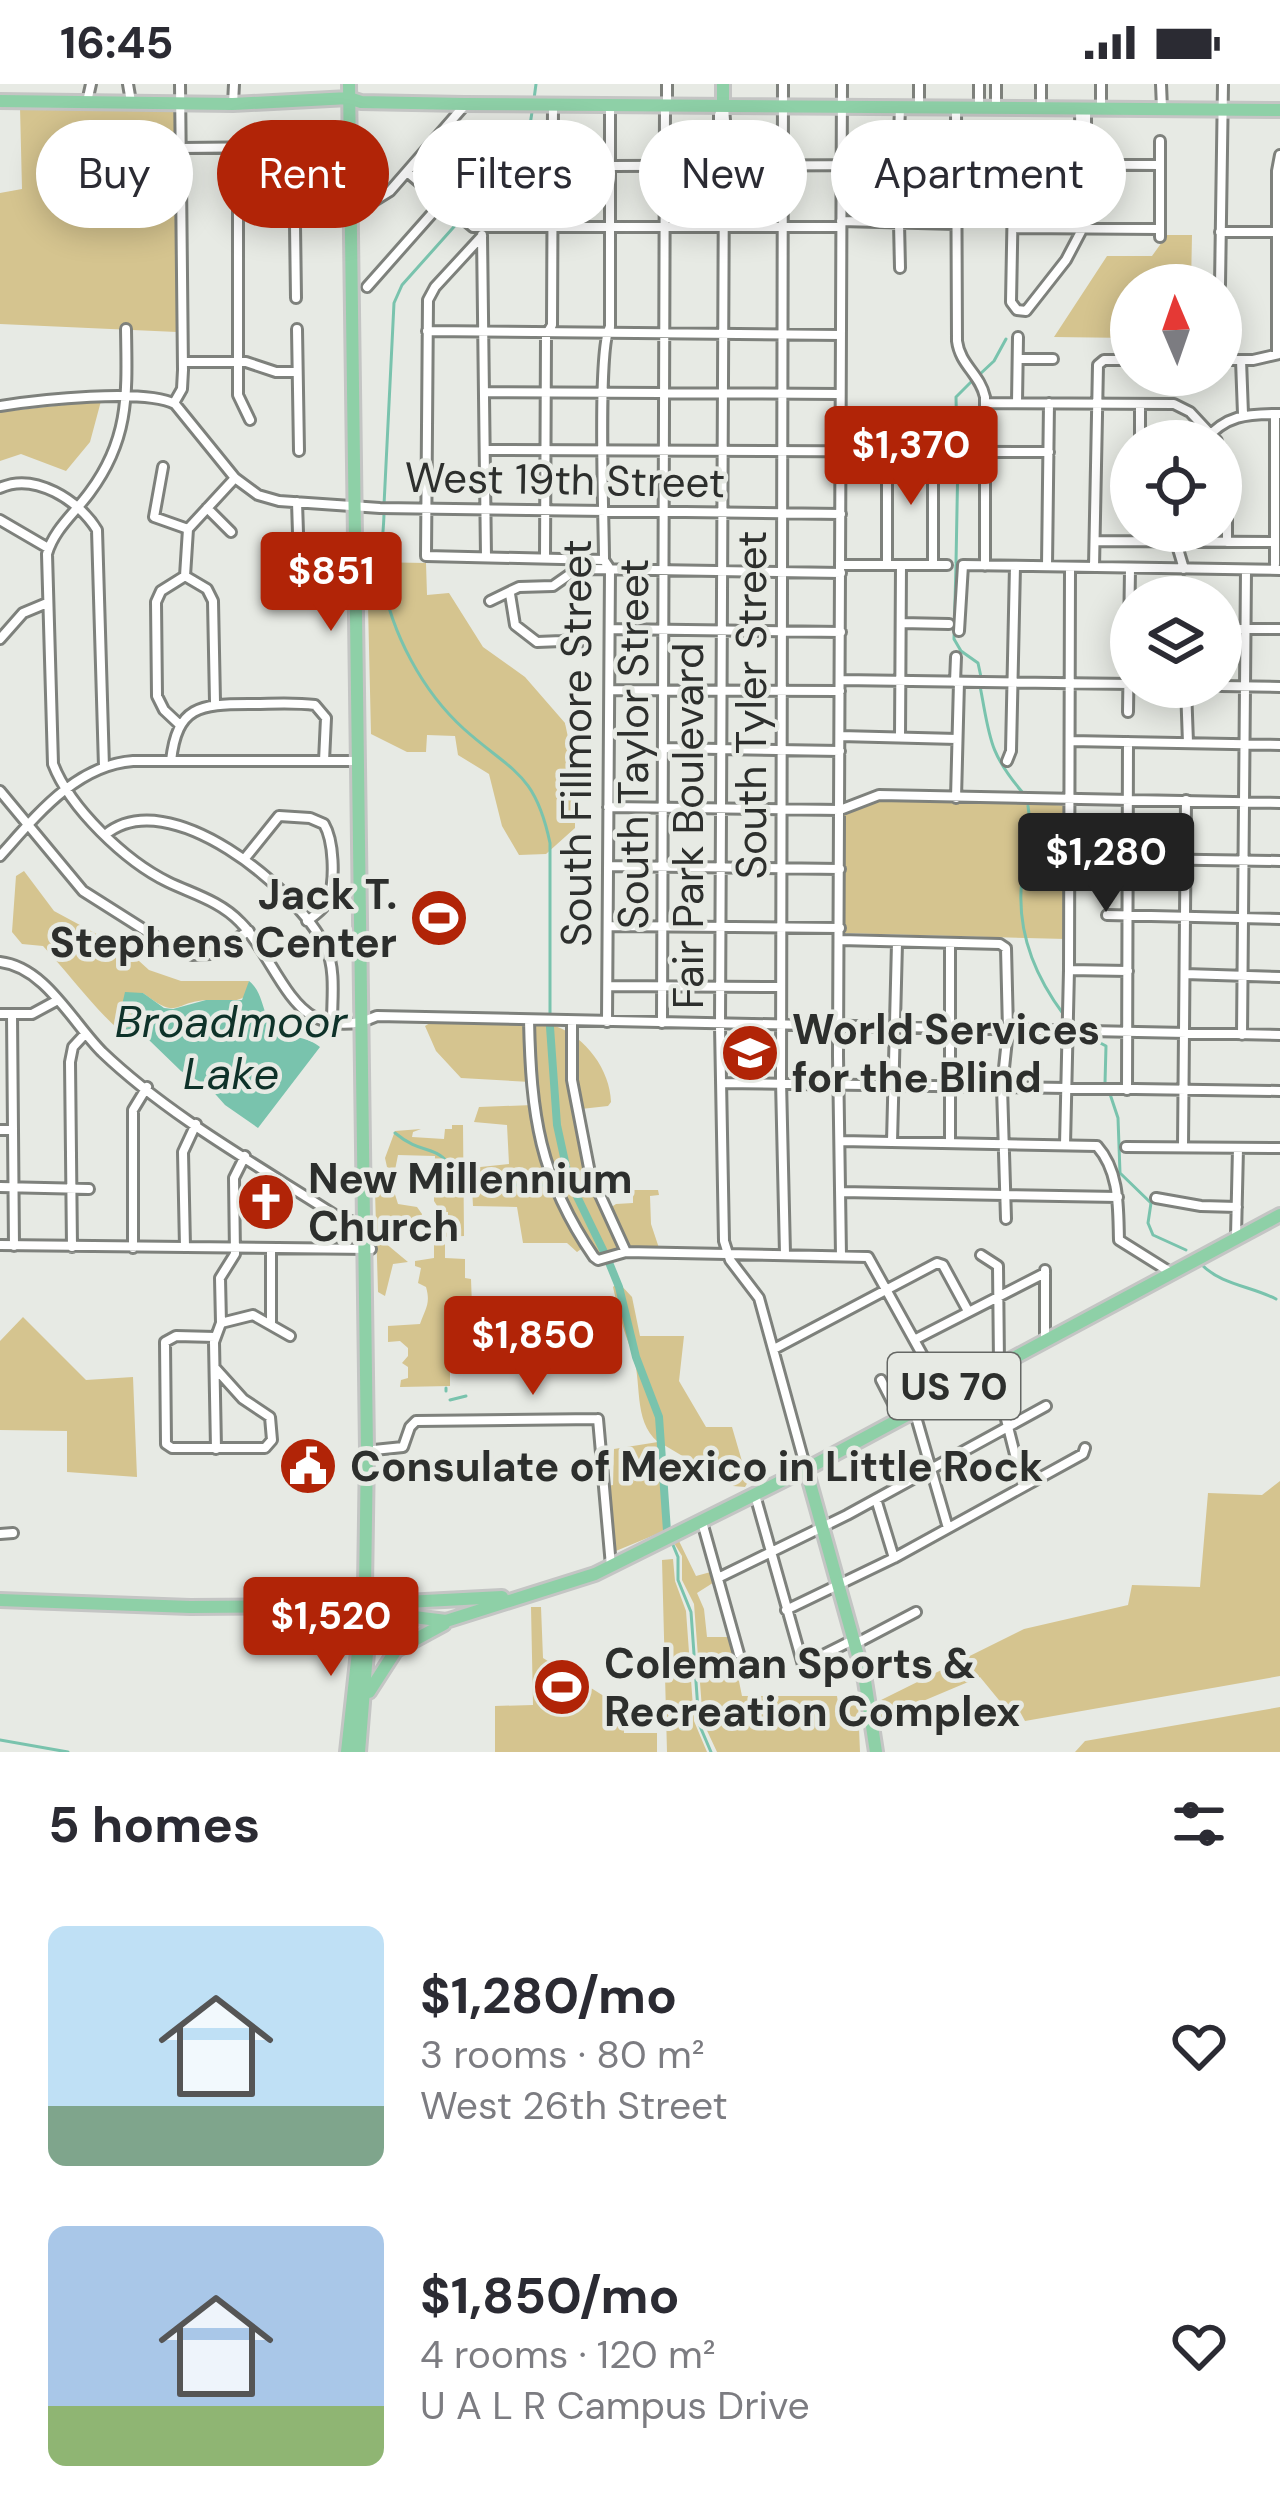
<!DOCTYPE html>
<meta charset="utf-8">
<style>
:root{--surface:#fff;--page:#f7f7f7;--text:#2b2b33;--muted:#7c7c81;--accent:#b12407}
body{margin:0;font-family:"DM Sans",sans-serif;background:var(--page);color:var(--text);height:100vh;display:flex;flex-direction:column;font-size:45px;white-space:nowrap}
*{box-sizing:border-box;margin:0}
p{font-size:39px;color:var(--muted)}
.icon{flex:none;width:66px;height:66px;fill:none;stroke:currentColor;stroke-width:2;stroke-linecap:round;stroke-linejoin:round}
.map{position:relative;height:1668px;overflow:hidden}
.side{display:flex;flex-direction:column;background:var(--surface);flex:1}
.side>*{flex:none}
.top-card{position:absolute;left:36px;top:36px;width:1209px;height:108px;display:flex;gap:24px}
.needle{width:78px;rotate:358deg}
.buttons{position:absolute;left:1110px;top:180px;display:grid;gap:24px}
.buttons a{display:grid;place-items:center;width:132px;height:132px;border-radius:50%;background:var(--surface);box-shadow:0 6px 30px #0003;font-size:60px}
.price{position:absolute;translate:-50% -102px;padding:0 27px;border-radius:12px;background:var(--accent);color:#fff;font-size:39px;line-height:78px;filter:drop-shadow(0 3px 6px #0008)}
.price::after{content:'';position:absolute;left:50%;top:72px;width:36px;height:27px;margin-left:-18px;background:inherit;clip-path:polygon(0 0,100% 0,50% 100%)}
.price.current{background:#222;color:#fff}
ul{padding:0;list-style:none}
li{display:flex;align-items:center;gap:36px;height:300px;padding:0 48px}
li span{display:grid;place-items:center;flex:none;width:336px;height:240px;border-radius:18px;color:#555}
li>.icon{margin-inline-start:auto}
span .icon{width:144px;height:144px;fill:#fffc;stroke-width:1}
li b{font-size:51px}
h2{display:flex;justify-content:space-between;align-items:center;height:144px;padding:0 48px;font-size:51px}
.chip{padding:0 42px;border-radius:54px;background:var(--surface);box-shadow:0 6px 30px #0003;font-size:42px;line-height:108px}
.chip.current{background:var(--accent);color:#fff}
.status{display:flex;justify-content:space-between;align-items:center;height:84px;padding:0 60px;background:var(--surface);direction:ltr}
.status svg{height:33px;fill:currentColor}
.map>svg:first-child{display:block}
</style>
<div class="status"><b>16:45</b><svg viewBox="0 0 49 12"><path d="M0 12V9h3v3zM5 12V6h3v6zM10 12V3h3v9zM15 12V0h3v12zM26 1h20v11H26zM47 4h2v5h-2z"/></svg></div>
<div class="map">
<svg width="1280" height="1668" viewBox="0 0 1280 1668">
<rect width="100%" height="100%" fill="#e7eae4"/>
<path fill="#d5c48f" d="M20 23 175 26 177 248 0 240V109L22 105Z
M1167 151H1192L1191 201H1131V254L1054 253 1107 172H1152Z
M101 317 90 358 66 387 21 370 0 377V328Z
M367 478 426 479 427 511 449 509 483 563 525 593 565 639 575 687V744L546 770 519 771 502 742 489 690 458 671 455 652 427 651 426 668H407L371 650Z
M866 714H956L1068 722 1066 855 840 849V726Z
M24 787 54 827 128 867 149 886 181 897H249L246 912C231 921 223 915 207 916 172 918 180 937 143 909L126 912 136 940 120 946 122 949C92 922 70 891 43 862L22 860 12 848 16 792Z
M430 939 555 942C586 953 610 986 611 1018L608 1022 581 1025C585 1054 586 1085 597 1112 604 1131 617 1144 620 1165L598 1173 584 1163 577 1168 567 1159H523L517 1123 473 1122 471 1084 509 1080 507 1041 474 1038 479 1023 533 1021 530 998 461 994 436 967 425 942Z
M452 1041H463L464 1152 445 1153V1174L465 1175V1194L471 1195 473 1250 478 1254 450 1257V1302L400 1303 401 1296 408 1294V1283L402 1279 408 1272V1264L400 1257 388 1258V1242L420 1240C425 1225 431 1220 426 1203L418 1199 421 1184 415 1182V1177L434 1174V1152L453 1147 448 1145V1128H441L434 1117 435 1072 398 1071 395 1086 387 1083 385 1074 395 1047 421 1045 413 1048 412 1053 444 1055 445 1045H452Z
M380 1100 392 1101 398 1120 417 1123 422 1130 418 1143 405 1140 398 1151 384 1158 408 1178 393 1180 385 1212 378 1208 375 1107Z
M633 1106H658L659 1111 650 1112 651 1140 659 1164 627 1163 607 1126 616 1120 633 1119Z
M618 1198 632 1213 640 1252H684L679 1297 706 1343H732L748 1398 745 1403 733 1402 664 1361 669 1445 611 1469 603 1403 613 1401 614 1365 658 1358C632 1336 643 1297 632 1268 623 1246 618 1225 613 1203Z
M23 1233 86 1296 133 1293 137 1393 67 1388V1347L0 1346V1257Z
M1280 1397V1592L1025 1637 1019 1626 1003 1621 980 1593 878 1636 875 1619 1024 1545 1128 1521 1132 1501 1200 1503 1208 1409 1262 1411Z
M679 1457 696 1492 718 1486 719 1495 697 1509 704 1525 707 1553H730L742 1612H837L838 1619 858 1620 860 1668H717L703 1638 694 1520 682 1496V1472L674 1459Z
M673 1475 675 1497 686 1527 694 1637 707 1668H667L662 1476Z
M531 1523H541L543 1574 623 1624 624 1649H657V1668H495V1622L533 1621Z
M1280 1623V1668H1075L1085 1657Z"/>
<path fill="#79c3ad" d="M249 897C265 910 260 928 274 942 287 955 306 951 320 963L258 1044 225 1021 209 1003 181 987 150 957 120 946 136 940 129 925 122 921 125 908 143 909 164 924 173 925 206 916H242Z"/>
<g fill="none" stroke-linecap="round" stroke-linejoin="round">
<path stroke="#79c3ad" stroke-width="3" d="M534 15 536 0
M979 291 994 277 1006 255
M957 364 956 313 973 296
M384 421 394 219 402 201 527 61 532 28
M384 428C384 449 379 473 382 493 391 549 423 608 464 645 512 688 535 688 550 759V931
M956 479 958 372
M956 481 954 555 961 567 978 579 981 593
M980 602C990 653 988 668 1023 709
M1028 722C1033 750 1023 778 1021 807 1019 852 1037 895 1064 931
M1087 952 1106 962 1105 999
M1110 1010 1118 1034 1120 1089 1151 1119 1148 1139 1153 1151 1186 1166
M395 1049C429 1077 436 1052 463 1101
M559 1100 569 1096
M471 1101H549
M1202 1181C1222 1201 1251 1202 1276 1215
M446 1304V1307
M450 1316 466 1312
M673 1461 678 1473V1496L691 1528 699 1640 711 1668
M0 1656 68 1668"/>
<path stroke="#79c3ad" stroke-width="8" d="M550 943 557 1041 569 1096 605 1170
M608 1176 619 1203 636 1273 659 1333 667 1447"/>
<defs>
<path id="minor" d="M128 0 131 18
M783 0 781 997 785 1170
M979 0V22
M1041 0V24
M1101 0V24
M1161 0 1162 24
M87 18 91 0
M233 20 234 0
M667 21V0
M919 22V0
M724 23 728 77 724 82 720 942 724 1157 730 1176 759 1214 806 1385
M996 23V0
M956 25 957 257C960 281 980 290 985 313V482
M1080 26 1082 142
M1014 56 1011 218 1017 226 1026 227 1066 176 1086 138V24
M181 64 285 63 294 68 296 214
M238 64V311L250 336
M1014 80 1160 81
M723 81 719 77V31L723 22
M611 82 898 81 900 23
M407 88 473 143H841
M369 120 390 107 464 22
M841 137 956 140
M899 139 900 184
M1013 144 1159 145
M1220 148H1279
M482 151 486 473
M482 152 435 203 428 216 426 472 604 476
M1160 153V57
M1220 201 1223 0
M367 203 505 47
M126 245C127 309 130 354 90 408 75 429 54 445 47 470L53 680C70 724 125 777 168 798 193 810 220 817 240 838 266 863 284 917 314 933 335 943 357 941 377 932L1280 951
M297 245 299 367
M427 247 841 251
M1277 270V87L1280 71
M1018 275H1053
M1221 276H1253L1279 270
M1241 276 1243 330
M183 278H246L276 288H297
M485 308 840 310
M1017 318 1018 253
M174 319 182 305 183 286 180 0
M985 319 1174 320 1190 328 1217 357
M0 322C38 316 144 304 175 320L235 394 258 411 279 417 380 424 841 430
M1275 330V480
M1140 357V320
M1204 357C1226 331 1246 330 1279 330
M1221 364 1227 380V458
M485 366 1049 368
M887 368V481
M163 383 154 433 188 445
M0 404C34 388 79 416 97 446L104 683
M297 418 298 449
M207 424 231 448
M0 436 48 464
M1096 457 1275 458
M1176 458 1184 485
M545 474 546 251 552 241 553 21
M841 481H947
M933 481V368
M1047 482 1049 319
M1094 483 1098 281 1104 276H1131
M185 492 207 505 213 517 215 618
M185 492 188 445 235 394
M510 510 515 541 537 558 562 557
M490 517 519 503 553 502 573 488 591 485 841 489
M901 539 949 540
M610 545 841 548
M1221 545H1280
M959 547 963 481 1280 486
M0 555 23 529 47 519
M570 556 578 558 577 563 562 557Z
M841 596 1131 600
M955 598 956 573
M1221 602 1280 603
M1186 603 1188 659
M610 606 840 607
M1128 628 1130 485
M180 641 164 626 157 612 156 518 161 507 185 492
M840 652 957 655
M900 653 901 481
M1070 657 1280 661
M663 664 840 667
M171 677C177 622 200 620 249 620 271 620 293 618 315 621L326 634 324 677
M1007 677 1011 667 1015 482
M0 707 83 807 173 864 192 871 210 870 249 847
M956 714 959 598
M608 723 840 726 879 711 1280 719
M105 751C168 698 297 804 326 864 336 885 332 915 332 938
M0 772C36 732 76 681 133 677H359
M246 773 279 732 310 734 324 740C334 757 335 795 329 814 325 824 315 831 307 837
M1070 774 1280 777
M609 782 840 785
M1107 831 1280 835
M608 842 840 844
M840 856 1000 860 1006 864 1008 946 1002 1003 1006 1135
M950 860V1059
M0 878C45 883 72 938 102 968 170 1033 259 1082 338 1133L362 1141
M1069 886 1128 887
M1185 890 1280 893
M608 902 780 903
M0 930H32L56 917
M12 931 14 1162
M529 936C531 1030 539 1093 594 1173L598 1176 626 1168 868 1173 943 1308
M572 938V996L590 1089 626 1168
M607 938 610 485 604 476C604 439 597 262 610 243V21
M662 939 665 23
M1242 951 1246 486
M721 999 1280 1007
M1127 1006 1128 658
M0 1046H13
M841 1057 1097 1062C1120 1088 1118 1124 1119 1156L1170 1188
M892 1058 897 859
M1065 1061 1069 886 1070 483
M1126 1063 1280 1064
M1183 1063 1186 716
M0 1103 89 1105
M841 1108 1118 1113
M1156 1114 1201 1122 1237 1123
M1236 1152 1238 1064
M0 1161 371 1165
M72 1163 70 978 73 963 85 950
M185 1163 183 1068 196 1040
M133 1164V1026L147 1003
M981 1171 998 1182 999 1279
M841 1172 838 972 842 0
M221 1239 253 1231 290 1252
M271 1240V1164
M215 1253 176 1252 165 1258 166 1360 172 1364H265L272 1356 270 1333 243 1315 216 1285
M1045 1255V1186
M914 1256 1045 1189
M774 1265 937 1179 943 1181 968 1227
M993 1284 1023 1402
M881 1296 900 1333
M914 1326 948 1444
M598 1335 611 1482
M216 1365 214 1258 221 1239 220 1194 235 1170 234 1094 245 1072
M374 1366 403 1363 410 1343 416 1337 598 1335
M755 1411 803 1581 853 1556
M876 1415 894 1474
M702 1438 739 1570
M0 1450 13 1449
M720 1493 847 1431 1046 1322
M786 1526 894 1474 1083 1370 1085 1364
M855 1560 916 1528"/>
<path id="major" d="M723 0V22
M0 17 233 20 349 14 361 18 464 20 1280 26
M806 1385 865 1597 876 1668
M0 1516 190 1523 341 1522
M367 1520 502 1513
M334 1523 446 1537 595 1490 814 1381 1280 1131
M326 1524 349 1541 355 1562
M369 1608 396 1566 444 1540
M347 1668 365 1504 367 1366 349 0
M359 1668 372 1507"/>
</defs>
<use href="#minor" stroke="#7e817c" stroke-width="14"/>
<use href="#major" stroke="#c4c5c4" stroke-width="18"/>
<use href="#minor" stroke="#fff" stroke-width="8"/>
<use href="#major" stroke="#8ed0a7" stroke-width="12"/>
</g>
<defs>
<symbol id="stadium-disc" viewBox="-11 -11 22 22"><circle r="9.5" fill="#b12407" stroke="#e7eae4"/><path d="M0-5a6.5 5 0 1 0 0 10a6.5 5 0 1 0 0-10ZM-3.5-1.8h7v3.6h-7Z" fill="#fff"/></symbol>
<symbol id="university-disc" viewBox="-11 -11 22 22"><circle r="9.5" fill="#b12407" stroke="#e7eae4"/><path d="M0-5L7-2L0 1L-7-2ZM-4 1L0 2.5L4 1V4Q0 6-4 4Z" fill="#fff"/></symbol>
<symbol id="church-disc" viewBox="-11 -11 22 22"><circle r="9.5" fill="#b12407" stroke="#e7eae4"/><path d="M-1.2-6h2.4v3.5h3.3v2.4h-3.3V6h-2.4V-.1h-3.3v-2.4h3.3Z" fill="#fff"/></symbol>
<symbol id="civic-disc" viewBox="-11 -11 22 22"><circle r="9.5" fill="#b12407" stroke="#e7eae4"/><path d="M-.6-6.5H3V-4.5H.6V-3L4-1V1h2V6H-6V1h2V-1L-.6-3ZM-1.2 2.5V6h2.4V2.5Z" fill="#fff"/></symbol>
</defs>
<g fill-rule="evenodd">
<use href="#stadium-disc" x="406" y="801" width="66" height="66"/>
<use href="#university-disc" x="717" y="936" width="66" height="66"/>
<use href="#church-disc" x="233" y="1085" width="66" height="66"/>
<use href="#civic-disc" x="275" y="1349" width="66" height="66"/>
<use href="#stadium-disc" x="529" y="1570" width="66" height="66"/>
</g>
<g text-anchor="middle" dominant-baseline="central" stroke-width="9" stroke-linejoin="round" paint-order="stroke">
<rect fill="#e7eae4" stroke="#656764" stroke-width="3" x="888" y="1269" width="132" height="66" rx="9"/>
<g font-size="39" font-weight="bold" fill="#2d2f2d">
<text x="954" y="1302">US 70</text>
</g>
<g font-size="42" fill="#2d2f2d" stroke="#e7eae4">
<text transform="translate(565 396) rotate(1)">West 19th Street</text>
<text transform="translate(751 621) rotate(-90)">South Tyler Street</text>
<text transform="translate(576 659) rotate(-90)">South Fillmore Street</text>
<text transform="translate(633 660) rotate(-90)">South Taylor Street</text>
<text transform="translate(688 742) rotate(-90)">Fair Park Boulevard</text>
</g>
<g font-size="42" font-weight="bold" fill="#2d2f2d" stroke="#e7eae4" text-anchor="start">
<text x="397" y="810" text-anchor="end">Jack T.<tspan x="397" dy="48">Stephens Center</tspan></text>
<text x="792" y="945">World Services<tspan x="792" dy="48">for the Blind</tspan></text>
<text x="308" y="1094">New Millennium<tspan x="308" dy="48">Church</tspan></text>
<text x="350" y="1382">Consulate of Mexico in Little Rock</text>
<text x="604" y="1579">Coleman Sports &amp;<tspan x="604" dy="48">Recreation Complex</tspan></text>
</g>
<g font-size="45" font-style="italic" fill="#0e3229" stroke="#e7eae4">
<text x="231" y="937">Broadmoor<tspan x="231" dy="52">Lake</tspan></text>
</g>
</g>
</svg>
<div class="buttons">
<a><svg class="needle" viewBox="-14 -14 28 28"><path d="M0-13l5 13h-10z" fill="#e53935"/><path d="M0 13l5-13h-10z" fill="#7c7c81"/></svg></a>
<a><svg class="icon" aria-label="locate" viewBox="0 0 24 24"><circle cx="12" cy="12" r="6"/><path d="M12 2v4M12 18v4M2 12h4M18 12h4"/></svg></a>
<a><svg class="icon" aria-label="layers" viewBox="0 0 24 24"><path d="M12 4l9 5-9 5-9-5zM3 14l9 5 9-5"/></svg></a>
</div>
<b class="price" style="left:911px;top:424px">$1,370</b>
<b class="price" style="left:331px;top:550px">$851</b>
<b class="price current" style="left:1106px;top:831px">$1,280</b>
<b class="price" style="left:533px;top:1314px">$1,850</b>
<b class="price" style="left:331px;top:1595px">$1,520</b>
<div class="top-card">
<a class="chip">Buy</a>
<a class="chip current">Rent</a>
<a class="chip">Filters</a>
<a class="chip">New</a>
<a class="chip">Apartment</a>
</div>
</div>
<section class="side">
<h2>5 homes<svg class="icon" aria-label="filters" viewBox="0 0 24 24"><path d="M4 7h16M4 17h16"/><circle cx="9" cy="7" r="2"/><circle cx="15" cy="17" r="2"/></svg></h2>
<ul>
<li><span style="background:linear-gradient(#bfe0f5 75%,#7fa58c 0)"><svg class="icon" aria-label="home" viewBox="0 0 24 24"><path d="M3 11l9-7 9 7M6 9v11h12V9"/></svg></span><div><b>$1,280/mo</b><p>3 rooms · 80 m²</p><p>West 26th Street</p></div><svg class="icon" aria-label="heart" viewBox="0 0 24 24"><path d="M12 20l-8-8c-3-5 5-10 8-4 3-6 11-1 8 4z"/></svg></li>
<li><span style="background:linear-gradient(#a9c7e8 75%,#8fb573 0)"><svg class="icon" aria-label="home" viewBox="0 0 24 24"><path d="M3 11l9-7 9 7M6 9v11h12V9"/></svg></span><div><b>$1,850/mo</b><p>4 rooms · 120 m²</p><p>U A L R Campus Drive</p></div><svg class="icon" aria-label="heart" viewBox="0 0 24 24"><path d="M12 20l-8-8c-3-5 5-10 8-4 3-6 11-1 8 4z"/></svg></li>
</ul>
</section>
